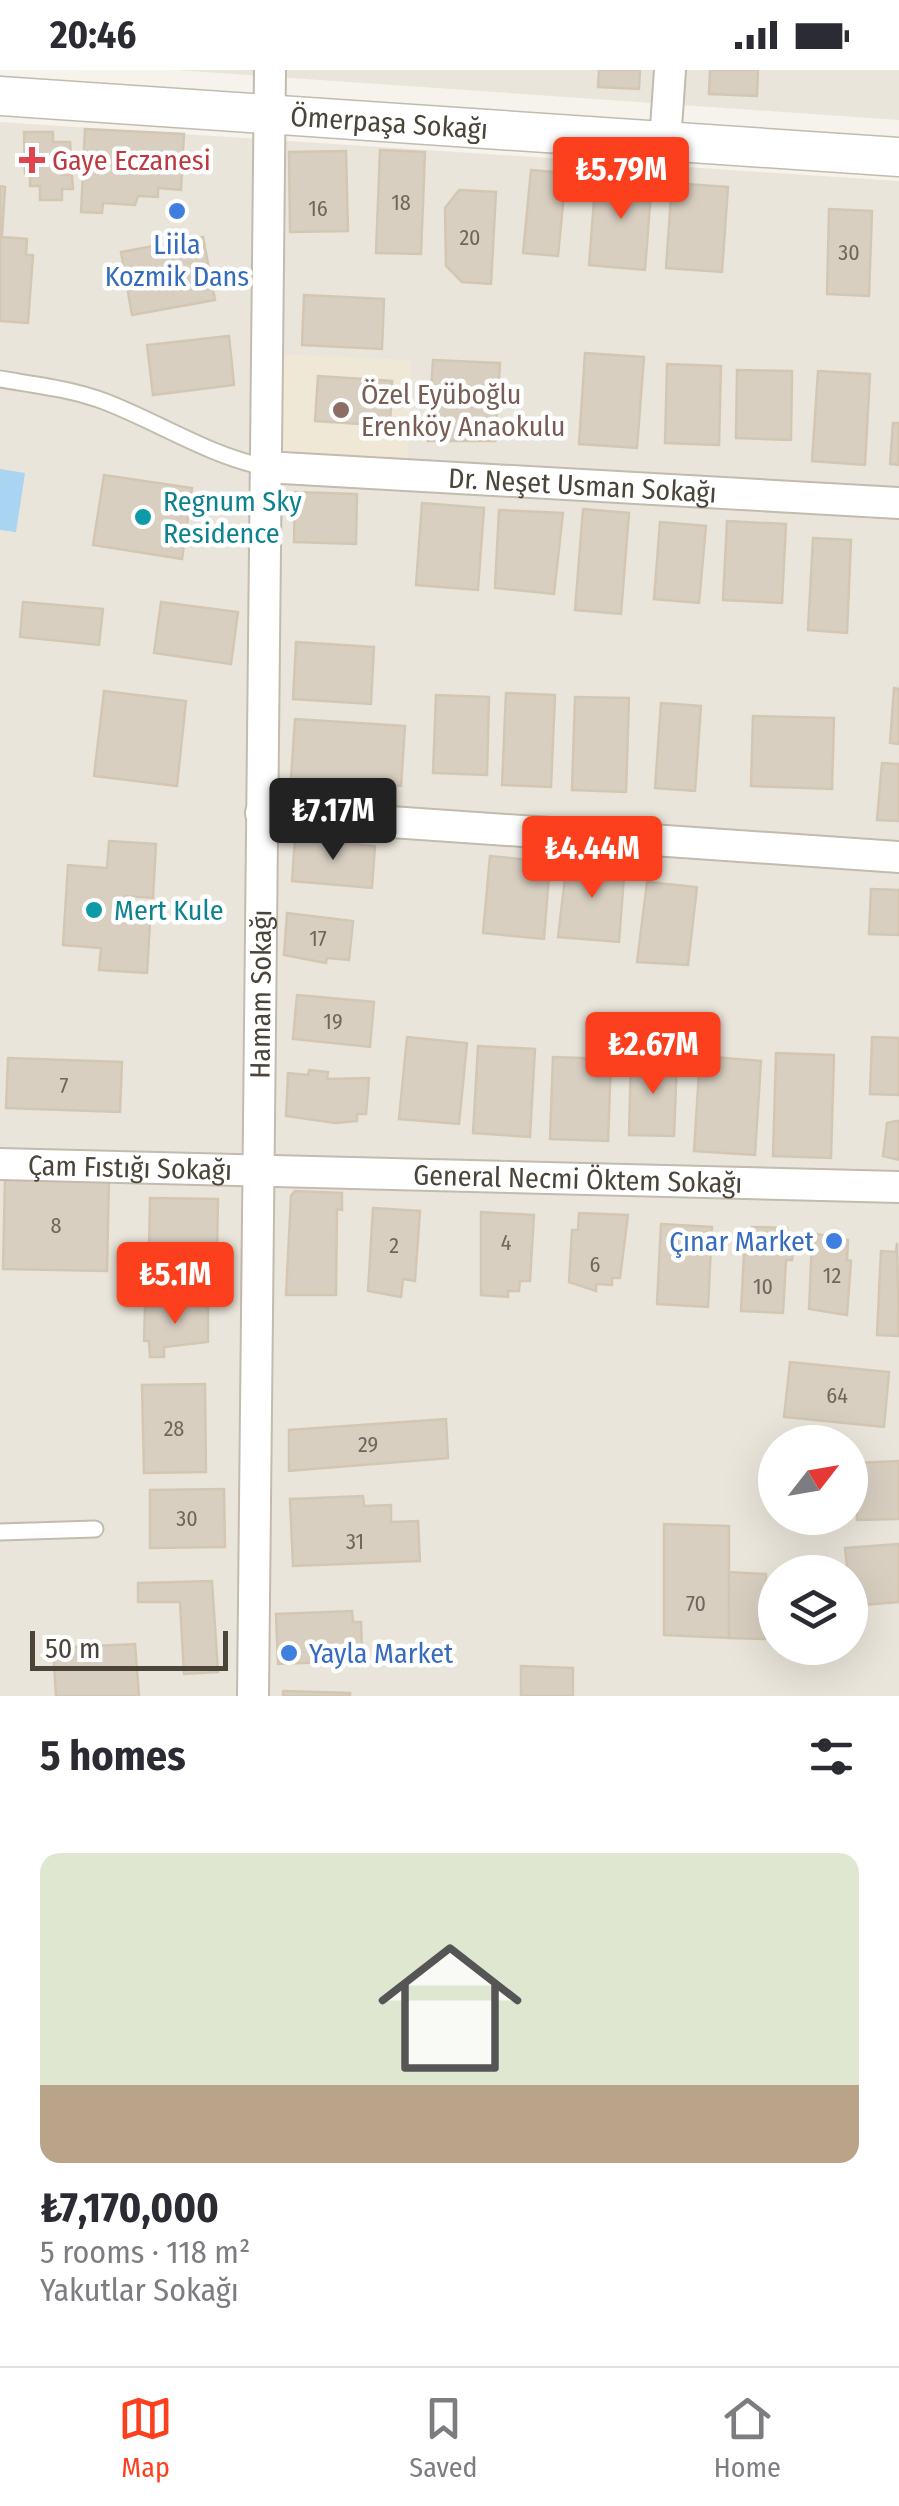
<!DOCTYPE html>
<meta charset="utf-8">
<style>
:root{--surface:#fff;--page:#f7f7f7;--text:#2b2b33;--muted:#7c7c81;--line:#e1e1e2;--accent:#fc3f1d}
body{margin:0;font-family:"Fira Sans Condensed",sans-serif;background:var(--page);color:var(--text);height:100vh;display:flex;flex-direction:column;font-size:38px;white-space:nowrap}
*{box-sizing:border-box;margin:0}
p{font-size:32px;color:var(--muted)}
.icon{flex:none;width:55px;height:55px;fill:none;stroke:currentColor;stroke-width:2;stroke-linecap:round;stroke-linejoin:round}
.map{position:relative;height:1626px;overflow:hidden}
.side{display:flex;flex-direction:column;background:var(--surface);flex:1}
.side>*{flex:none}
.needle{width:65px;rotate:59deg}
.fabs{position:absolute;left:758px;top:1355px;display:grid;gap:20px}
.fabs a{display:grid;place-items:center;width:110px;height:110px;border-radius:50%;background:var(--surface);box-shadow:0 10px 40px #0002;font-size:50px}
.scale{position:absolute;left:30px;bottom:25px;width:198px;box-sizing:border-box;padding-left:10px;border:5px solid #4b4439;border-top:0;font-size:28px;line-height:35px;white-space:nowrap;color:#4b4439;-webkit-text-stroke:8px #fff;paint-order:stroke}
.price{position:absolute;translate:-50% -85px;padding:0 22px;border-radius:10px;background:var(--accent);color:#fff;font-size:32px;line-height:65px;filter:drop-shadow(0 2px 5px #0008)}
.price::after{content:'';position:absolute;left:50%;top:60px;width:30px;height:22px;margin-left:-15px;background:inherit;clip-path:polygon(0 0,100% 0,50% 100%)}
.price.on{background:#222;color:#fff}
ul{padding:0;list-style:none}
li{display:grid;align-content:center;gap:20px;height:530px;padding:0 40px}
li span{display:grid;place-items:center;height:310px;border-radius:20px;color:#555}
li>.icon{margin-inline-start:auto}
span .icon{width:180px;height:180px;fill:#fffc;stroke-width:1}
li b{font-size:42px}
h2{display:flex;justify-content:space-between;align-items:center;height:120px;padding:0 40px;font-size:42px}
.status{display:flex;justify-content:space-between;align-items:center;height:70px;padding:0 50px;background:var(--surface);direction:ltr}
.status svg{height:28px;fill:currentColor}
.menu{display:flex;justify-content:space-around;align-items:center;height:140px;border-top:2px solid var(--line);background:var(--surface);font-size:28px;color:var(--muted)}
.menu a{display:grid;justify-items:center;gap:5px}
.menu .on{color:var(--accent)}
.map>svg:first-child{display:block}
</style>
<div class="status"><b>20:46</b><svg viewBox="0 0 49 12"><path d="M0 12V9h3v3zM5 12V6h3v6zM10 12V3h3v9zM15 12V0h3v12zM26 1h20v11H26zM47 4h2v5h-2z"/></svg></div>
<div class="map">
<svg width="899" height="1626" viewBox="0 0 899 1626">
<rect width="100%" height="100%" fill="#f6f3ec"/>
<path fill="#eae5da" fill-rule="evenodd" d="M176 0H899V50Z
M0 52 899 111V1626H0ZM775 1372H850V1448H775ZM775 1502H850V1578H775Z"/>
<path fill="#efe8d6" d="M275 284 411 290 407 395 271 389Z"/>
<path fill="#a9d4f2" d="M0 399 25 403 16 462 0 460Z"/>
<path fill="#d8cfc1" stroke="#d3c7b4" stroke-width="2.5" d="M599 0H640L639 19 598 17Z
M710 0H758L757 26 709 24Z
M85 59 184 64 181 120 158 118V127L138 126 135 135 103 133 102 143 81 142Z
M24 62H53V72H70L71 88H60L61 105H72L73 119H62V130H40V116H30V102L25 103Z
M380 80 425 82 421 184 376 183Z
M346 81 348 161 290 162 289 82Z
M531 100 566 103 558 186 523 183Z
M596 105 652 109 645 200 589 195Z
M672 113 728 117 722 202 666 198Z
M0 116 5 117 2 167 27 169 26 185H33L28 253 0 251Z
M459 120 496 122 491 214 462 212 446 196 445 138Z
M829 139 872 141 869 226 827 224Z
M203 167 215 230 132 245 121 182Z
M304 225 384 229 382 279 302 275Z
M229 266 234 315 153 325 147 275Z
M585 283 644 287 637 378 579 374Z
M433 290 500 293 495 371H428Z
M667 294 721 296 719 375 665 373Z
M737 300 792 301 791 370 736 368Z
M818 301 870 304 865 395 812 391Z
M318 306 392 311 390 356 315 351Z
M893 353H899V395L890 394Z
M104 405 192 418 182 489 93 475Z
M295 422 357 424 356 474 294 472Z
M422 433 484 438 478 520 416 515Z
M583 439 629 443 621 544 575 540Z
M499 440 563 443 554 524 495 518Z
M727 451 786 454 782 533 723 530Z
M660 452 706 456 699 533 654 529Z
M813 468 851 470 847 563 808 560Z
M23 532 103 539 99 575 20 567Z
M161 532 238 542 231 594 154 583Z
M296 572 374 577 371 634 293 629Z
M894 618 899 619V674L890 673Z
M104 621 186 631 177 716 94 706Z
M506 623 555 625 551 717 502 715Z
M436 625 489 627 487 705 433 703Z
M575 627 629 628 626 722 572 720Z
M661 633 701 636 695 721 655 718Z
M753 646 834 648 832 719 751 716Z
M295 649 405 656 401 716 291 709Z
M882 693 899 694V751L877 750Z
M295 768 375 776 372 818 292 811Z
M109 771 156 774 153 828 125 826 123 852 150 853 147 903 99 900 101 878 63 875 68 795 107 798Z
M490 786 550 792 544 869 483 863Z
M567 791 625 793 619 872 558 867Z
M647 812 697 817 688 895 637 892Z
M871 819 899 820V865L869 864Z
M287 843 353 851 349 890 327 888 326 893 284 885Z
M297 925 374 932 370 977 293 969Z
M407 967 467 973 459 1054 399 1049Z
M872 967 899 968V1025L870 1024Z
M478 976 535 979 530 1067 473 1063Z
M776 983 834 985 831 1088 773 1086Z
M700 986 761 991 755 1085 694 1081Z
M553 987 611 989 608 1071 550 1069Z
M8 988 122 992 120 1042 6 1038Z
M631 988 677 990 674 1066 629 1065Z
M309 1000 328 1002 327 1009 369 1008 366 1044H357V1051L335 1053 286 1046 288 1003 308 1005Z
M896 1051H899V1090L883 1086 887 1053Z
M5 1108 109 1110 107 1201 3 1199Z
M295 1121 342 1123V1140L337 1139 336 1225H286L291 1126Z
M150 1128 218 1129 217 1182 149 1181Z
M373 1138 420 1141 415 1211 403 1209 401 1227 368 1221Z
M481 1142 534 1145 530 1211H520L519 1221H508V1227L481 1225Z
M579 1143 628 1145 620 1208H612V1215L596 1214V1221L569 1212 572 1160H578Z
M661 1154 712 1157 708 1237 657 1234Z
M752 1157 787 1158V1165L794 1166 792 1190H786L783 1243 741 1241 745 1166H752Z
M817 1164 848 1170 847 1190 851 1191 847 1245 809 1239 812 1170H817Z
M897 1173 899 1266 877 1265 881 1181 896 1182Z
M192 1234 208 1237V1272L164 1277V1287H150L149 1271H144L145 1237Z
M790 1292 889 1302 884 1357 784 1347Z
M205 1314 206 1402 144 1403 142 1315Z
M446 1349 448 1388 289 1401V1360Z
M899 1391V1449L857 1450V1393Z
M224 1419 225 1477 150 1478V1420Z
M363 1426 364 1436 391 1435V1452L418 1451 420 1491 293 1496 290 1429Z
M664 1454 729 1456V1568L664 1565Z
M899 1474V1532L851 1536 845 1478Z
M729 1502 766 1504 765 1569 729 1568Z
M212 1511 218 1602 184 1604 180 1532H138V1513Z
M352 1541 353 1552H361L362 1579H356L357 1591 278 1594 276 1544Z
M135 1574 139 1626H56L53 1578Z
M521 1596 573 1598V1626H521Z
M283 1621 350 1623V1626H283Z"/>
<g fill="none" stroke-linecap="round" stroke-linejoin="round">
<defs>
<path id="service" d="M0 309C36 315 72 319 106 332 160 353 208 385 265 397
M0 1462 95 1459"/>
<g id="minor">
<path d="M665 72 670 0"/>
<path id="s1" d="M265 397 899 433"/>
<path d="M261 743 899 787"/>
<path id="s2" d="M0 1094 899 1117"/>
<path id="s3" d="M253 1626 270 0"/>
</g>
<g id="tertiary">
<path id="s4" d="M0 26 899 87"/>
</g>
</defs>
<use href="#service" stroke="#c2bbae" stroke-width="19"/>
<use href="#minor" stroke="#c2bbae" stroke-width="34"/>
<use href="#tertiary" stroke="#c2bbae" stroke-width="41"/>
<use href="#service" stroke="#fff" stroke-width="15"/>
<use href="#minor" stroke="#fff" stroke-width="30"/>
<use href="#tertiary" stroke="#fff" stroke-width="38"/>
</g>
<path fill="#e0444e" stroke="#fff" stroke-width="4" d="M27 75h10v10h10v10h-10v10h-10v-10h-10v-10h10z"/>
<g fill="#3f7fe0" stroke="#fff" stroke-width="4">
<circle cx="177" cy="141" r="10"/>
<circle cx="834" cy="1171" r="10"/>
<circle cx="289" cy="1583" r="10"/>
</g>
<circle fill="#8d6e63" stroke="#fff" stroke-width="4" cx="341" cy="340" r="10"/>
<g fill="#0f9aa8" stroke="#fff" stroke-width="4">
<circle cx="143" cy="447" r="10"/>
<circle cx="94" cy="840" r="10"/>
</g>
<g text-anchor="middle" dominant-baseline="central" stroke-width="9" stroke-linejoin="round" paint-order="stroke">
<g font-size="22" fill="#6e675b">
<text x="401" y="132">18</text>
<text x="318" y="138">16</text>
<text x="470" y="167">20</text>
<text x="849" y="182">30</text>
<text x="318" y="868">17</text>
<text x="333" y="951">19</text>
<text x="64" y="1015">7</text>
<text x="56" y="1155">8</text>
<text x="506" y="1172">4</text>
<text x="394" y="1175">2</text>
<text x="595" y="1194">6</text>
<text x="832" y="1205">12</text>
<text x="763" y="1216">10</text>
<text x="837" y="1325">64</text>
<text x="174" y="1358">28</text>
<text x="368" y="1374">29</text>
<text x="187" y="1448">30</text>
<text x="355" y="1471">31</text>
<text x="696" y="1533">70</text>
</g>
<g font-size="28" fill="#4b4439" stroke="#fff">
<text stroke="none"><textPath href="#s4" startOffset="390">Ömerpaşa Sokağı</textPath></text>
<text stroke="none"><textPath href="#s1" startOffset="318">Dr. Neşet Usman Sokağı</textPath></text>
<text stroke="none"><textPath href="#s3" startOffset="702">Hamam Sokağı</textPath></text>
<text stroke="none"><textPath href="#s2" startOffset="130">Çam Fıstığı Sokağı</textPath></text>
<text stroke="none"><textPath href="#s2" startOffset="578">General Necmi Öktem Sokağı</textPath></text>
</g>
<g font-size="28" fill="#be3a42" stroke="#fff" text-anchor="start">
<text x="52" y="90">Gaye Eczanesi</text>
</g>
<g font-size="28" fill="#366cbe" stroke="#fff">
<text x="177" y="174">Liila<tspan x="177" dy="32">Kozmik Dans</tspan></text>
<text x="814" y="1171" text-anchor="end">Çınar Market</text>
<text x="309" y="1583" text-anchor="start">Yayla Market</text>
</g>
<g font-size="28" fill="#785e54" stroke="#fff" text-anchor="start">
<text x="361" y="324">Özel Eyüboğlu<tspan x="361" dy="32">Erenköy Anaokulu</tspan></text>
</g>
<g font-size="28" fill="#0d838f" stroke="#fff" text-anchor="start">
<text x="163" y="431">Regnum Sky<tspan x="163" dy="32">Residence</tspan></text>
<text x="114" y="840">Mert Kule</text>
</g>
</g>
</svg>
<div class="fabs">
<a><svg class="needle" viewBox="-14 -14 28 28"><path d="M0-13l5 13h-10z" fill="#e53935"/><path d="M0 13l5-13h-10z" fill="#7c7c81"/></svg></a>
<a><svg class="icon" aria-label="layers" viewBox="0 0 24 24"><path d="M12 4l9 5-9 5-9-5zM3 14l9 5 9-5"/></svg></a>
</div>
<div class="scale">50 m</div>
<b class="price" style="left:621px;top:152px">₺5.79M</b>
<b class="price on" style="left:333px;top:793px">₺7.17M</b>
<b class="price" style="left:592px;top:831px">₺4.44M</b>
<b class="price" style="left:653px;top:1027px">₺2.67M</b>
<b class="price" style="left:175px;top:1257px">₺5.1M</b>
</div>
<section class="side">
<h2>5 homes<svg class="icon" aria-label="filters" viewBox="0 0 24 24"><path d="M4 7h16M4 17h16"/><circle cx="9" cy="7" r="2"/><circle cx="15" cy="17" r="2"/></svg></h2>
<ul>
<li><span style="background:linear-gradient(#dfe7d0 75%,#b9a48a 0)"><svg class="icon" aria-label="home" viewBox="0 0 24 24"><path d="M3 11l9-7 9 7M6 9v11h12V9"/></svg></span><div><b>₺7,170,000</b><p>5 rooms · 118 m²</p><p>Yakutlar Sokağı</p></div></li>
</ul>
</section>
<nav class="menu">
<a class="on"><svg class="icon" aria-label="map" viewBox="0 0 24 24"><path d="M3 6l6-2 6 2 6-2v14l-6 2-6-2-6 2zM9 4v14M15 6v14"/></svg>Map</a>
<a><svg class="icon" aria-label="saved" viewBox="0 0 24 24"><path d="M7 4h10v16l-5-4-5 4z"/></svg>Saved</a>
<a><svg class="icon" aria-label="home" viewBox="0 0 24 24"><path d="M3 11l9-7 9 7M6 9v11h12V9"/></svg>Home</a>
</nav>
